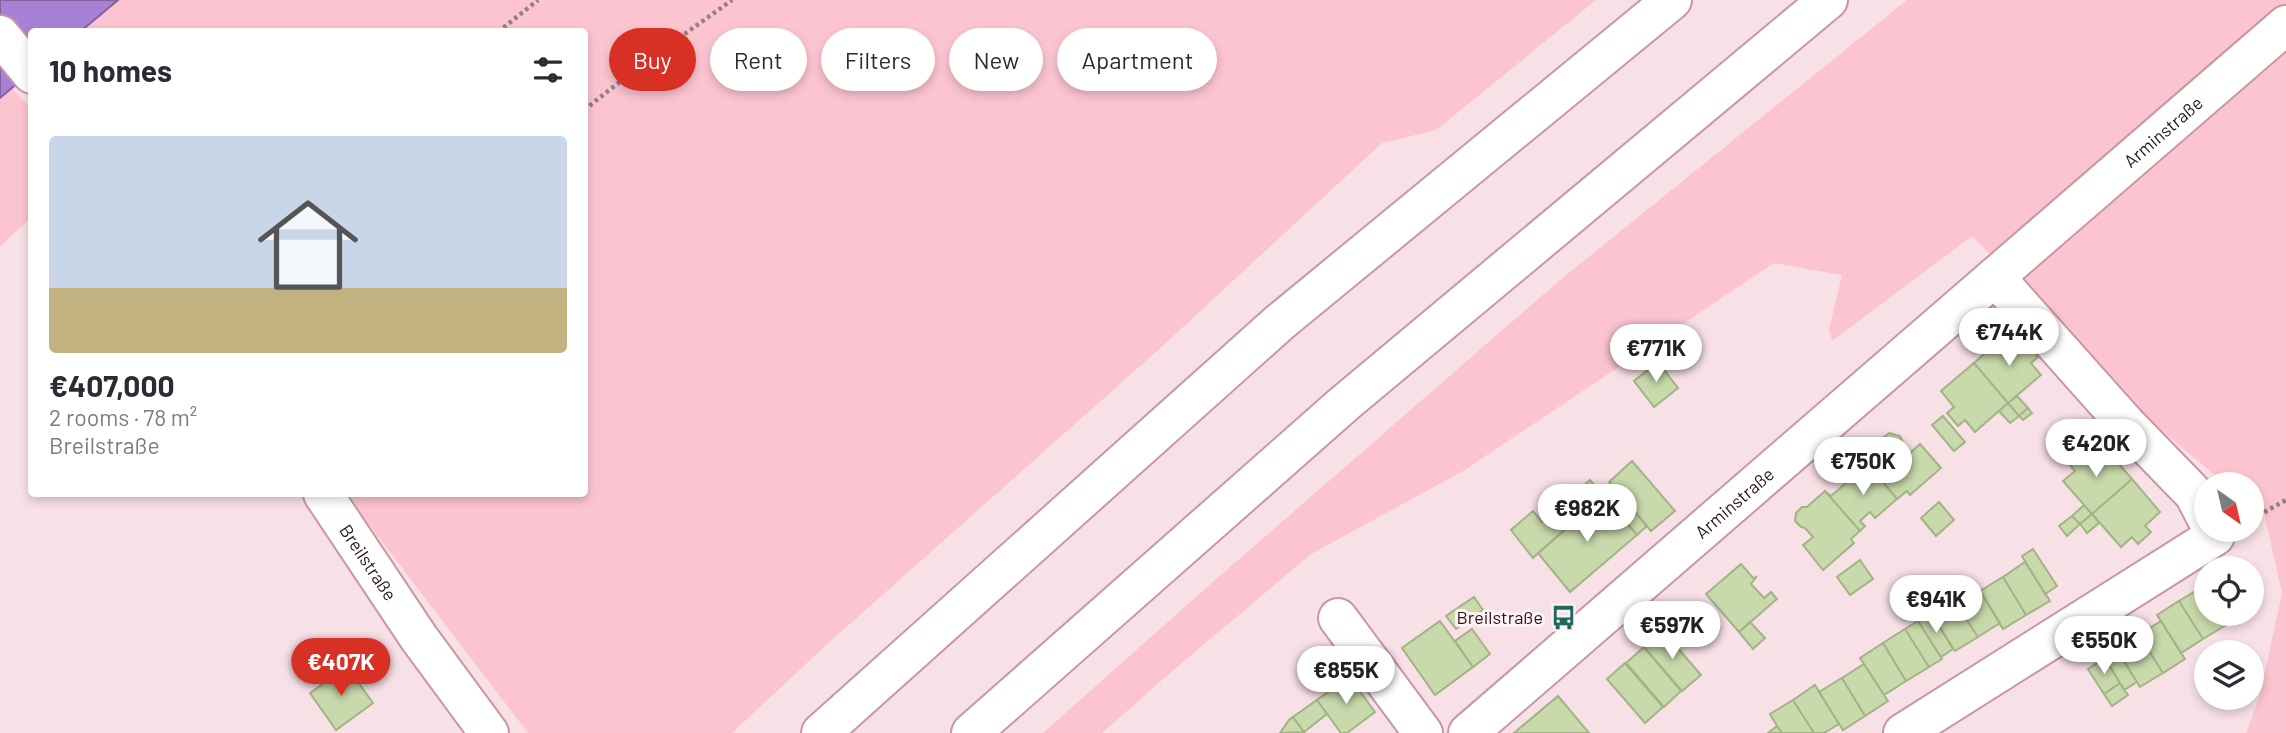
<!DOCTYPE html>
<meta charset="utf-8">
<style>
:root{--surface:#fff;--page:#f7f7f7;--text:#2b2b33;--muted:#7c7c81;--line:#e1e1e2;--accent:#d93025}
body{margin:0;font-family:Barlow,sans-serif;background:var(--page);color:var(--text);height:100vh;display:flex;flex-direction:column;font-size:26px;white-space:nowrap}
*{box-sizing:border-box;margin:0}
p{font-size:23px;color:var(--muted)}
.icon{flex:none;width:38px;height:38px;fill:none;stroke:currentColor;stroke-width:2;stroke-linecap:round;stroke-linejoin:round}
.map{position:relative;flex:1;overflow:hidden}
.panel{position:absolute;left:28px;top:28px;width:560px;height:469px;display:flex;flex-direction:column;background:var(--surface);border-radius:7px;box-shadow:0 4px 10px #0003}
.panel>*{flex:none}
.top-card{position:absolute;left:609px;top:28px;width:665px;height:63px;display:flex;gap:14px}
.needle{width:46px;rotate:146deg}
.tools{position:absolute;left:2194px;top:472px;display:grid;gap:14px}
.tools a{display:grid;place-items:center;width:70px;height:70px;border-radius:50%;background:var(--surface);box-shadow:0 4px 10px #0003;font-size:35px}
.price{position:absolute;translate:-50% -60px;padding:0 16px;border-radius:24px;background:#fff;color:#222;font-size:23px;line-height:46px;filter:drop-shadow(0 2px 4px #0008)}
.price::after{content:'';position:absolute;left:50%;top:42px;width:21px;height:16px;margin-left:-10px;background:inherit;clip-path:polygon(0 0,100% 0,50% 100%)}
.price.selected{background:var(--accent);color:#fff}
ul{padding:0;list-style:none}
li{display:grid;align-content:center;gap:14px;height:371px;padding:0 21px}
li+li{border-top:2px solid var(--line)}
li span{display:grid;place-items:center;height:217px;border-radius:7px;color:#555}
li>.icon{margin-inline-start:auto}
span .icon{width:126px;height:126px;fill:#fffc;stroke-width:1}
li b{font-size:30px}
h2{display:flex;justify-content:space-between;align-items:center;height:84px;padding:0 21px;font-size:30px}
.chip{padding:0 24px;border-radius:32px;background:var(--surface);box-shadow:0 4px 10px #0003;font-size:24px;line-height:63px}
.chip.selected{background:var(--accent);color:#fff}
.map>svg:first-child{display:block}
</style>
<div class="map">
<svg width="2286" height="733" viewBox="0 0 2286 733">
<rect width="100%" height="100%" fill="#f8e1e6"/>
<path fill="#fbc4d0" d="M118 0H1596L1436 130 1382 143 1157 351 825 646 732 733H528L364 518 349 494H584V32H81Z
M1907 0H2286V733H2246L2260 695 2282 593 2264 513 2252 506V485H2227L2155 425 1972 236 1832 341 1829 329 1842 275 1774 263 1463 471 1311 554 1170 673 1102 733H1043L1206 588 1560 280Z
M12 88 31 109V218L0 246V98Z"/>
<path fill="#a781d6" stroke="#81619e" stroke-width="2" d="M0 0H118L81 31 32 32 31 72 0 98Z"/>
<path fill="#c8d9ab" stroke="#a3b386" stroke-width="2" d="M2007 334 2020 350 2027 344 2038 357 2031 363 2041 375 2008 403 1974 363Z
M1658 362 1678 388 1654 407 1634 381Z
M1974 363 2008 403 1975 432 1965 420 1958 426 1947 413 1954 407 1941 391Z
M2017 396 2028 408 2019 416 2008 403Z
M2008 403 2019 416 2010 423 1999 411Z
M2028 408 2032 413 2023 420 2019 416Z
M1943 416 1965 442 1954 451 1932 425Z
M1889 433 1900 436 1903 443 1910 453 1920 444 1941 468 1910 495 1907 491 1897 499 1863 458 1882 442 1883 438Z
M2103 446 2132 479 2092 514 2063 481 2075 471 2069 464 2082 453 2088 460Z
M1863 458 1897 499 1875 518 1870 512 1860 521 1865 526 1860 531 1825 491 1831 496 1867 465Z
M1632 461 1675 511 1651 531 1609 482Z
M2132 479 2160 512 2145 526 2151 532 2138 544 2132 537 2121 547 2092 514Z
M1590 480 1603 496 1533 558 1511 530 1533 511 1542 522Z
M1614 487 1647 526 1637 535 1603 496Z
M1825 491 1860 531 1851 539 1854 543 1823 570 1803 545 1813 537 1805 528 1801 527 1795 521 1796 513 1802 507H1807Z
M1603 496 1637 535 1570 592 1538 553Z
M1939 502 1954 520 1936 536 1921 518Z
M2084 505 2092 514 2080 524 2072 516Z
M2092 514 2099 523 2087 533 2080 524Z
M2072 516 2080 524 2067 536 2059 526Z
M2033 549 2057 586 2045 594 2022 556Z
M1860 560 1873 579 1850 595 1837 577Z
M2025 562 2050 601 2026 615 2003 577Z
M1741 564 1754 579 1757 576 1751 584 1764 598 1771 592 1777 599 1739 632 1706 594Z
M2003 577 2026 615 2003 629 1980 591Z
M1976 584 2000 623 1978 637 1953 599Z
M2202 587 2207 595V614H2219L2226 625 2203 639 2179 601Z
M1474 597 1483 610 1456 629 1446 616Z
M1953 599 1978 637 1955 651 1931 613Z
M2179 601 2203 639 2181 653 2157 615Z
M1931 613 1953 649 1941 657 1918 621Z
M2219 614H2236L2238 616 2226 625Z
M1440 621 1473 667 1435 695 1402 648Z
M1918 621 1942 659 1929 667 1905 629Z
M2161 621 2185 659 2163 673 2139 635Z
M1750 622 1765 638 1753 649 1739 632Z
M1472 629 1490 654 1473 667 1455 641Z
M1905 629 1929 667 1906 681 1883 643Z
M1663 631 1701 675 1682 691 1644 647Z
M2139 635 2163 673 2140 687 2116 649Z
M1883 643 1906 681 1884 695 1860 658Z
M1644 647 1681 691 1664 707 1626 663Z
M2117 650 2137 682 2124 690 2105 658Z
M2105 658 2120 683 2104 694 2088 669Z
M1625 663 1663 707 1645 723 1607 679Z
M1864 664 1888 701 1865 716 1842 678Z
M347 667 373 703 336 730 310 693Z
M1349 677 1375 712 1347 733H1341L1317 700Z
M1842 678 1865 716 1843 730 1819 692Z
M2120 683 2128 695 2112 706 2104 694Z
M1815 685 1839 724 1824 733H1814L1793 700Z
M1558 696 1589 733H1514Z
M1317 700 1327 714 1304 732 1293 717Z
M1793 700 1814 733H1782L1777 726 1770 714Z
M1293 717 1304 732 1280 733 1289 720Z
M1777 726 1782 733H1768Z"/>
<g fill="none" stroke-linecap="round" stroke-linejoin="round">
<defs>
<g id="minor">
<path d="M0 35 32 74"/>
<path d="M1995 277 2126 424 2194 494 2207 519"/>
<path id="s1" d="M323 494 419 638 489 733"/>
<path d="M1338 618 1423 733"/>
<path id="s2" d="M1468 733 2286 25"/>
<path d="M1903 733 2215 536 2212 530"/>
</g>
<path id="motorway" d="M821 733 1280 322 1672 0
M971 733 1345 403 1828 0"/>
</defs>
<use href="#minor" stroke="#ca96a2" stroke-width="42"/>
<use href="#motorway" stroke="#ca96a2" stroke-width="42"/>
<path stroke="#947f84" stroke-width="4.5" stroke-dasharray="3.5 3.5" stroke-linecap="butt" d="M498 32 538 0
M584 110 640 66 732 0
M2252 519 2286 500"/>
<use href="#minor" stroke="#fff" stroke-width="38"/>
<use href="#motorway" stroke="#fff" stroke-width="38"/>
</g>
<defs>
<symbol id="bus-bare" viewBox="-9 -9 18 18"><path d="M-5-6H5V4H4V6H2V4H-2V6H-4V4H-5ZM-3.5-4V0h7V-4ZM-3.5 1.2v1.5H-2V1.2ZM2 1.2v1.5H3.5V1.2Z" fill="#1f685f" stroke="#fdf2f4" stroke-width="2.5" paint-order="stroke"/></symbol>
</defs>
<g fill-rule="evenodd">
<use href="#bus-bare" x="1546" y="600" width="35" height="35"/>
</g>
<g text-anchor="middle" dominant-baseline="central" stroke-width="6" stroke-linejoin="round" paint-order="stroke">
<g font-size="18" fill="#29161b" stroke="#fdf2f4">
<text stroke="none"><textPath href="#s2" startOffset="919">Arminstraße</textPath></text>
<text stroke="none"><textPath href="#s2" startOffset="352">Arminstraße</textPath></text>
<text stroke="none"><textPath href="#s1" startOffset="82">Breilstraße</textPath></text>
</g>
<g font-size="18" fill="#29161b" stroke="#fdf2f4" text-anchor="end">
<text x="1543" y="617">Breilstraße</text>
</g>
</g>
</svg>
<div class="tools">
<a><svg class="needle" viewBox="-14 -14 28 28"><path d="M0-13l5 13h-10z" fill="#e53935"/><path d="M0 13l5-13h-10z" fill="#7c7c81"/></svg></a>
<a><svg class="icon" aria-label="locate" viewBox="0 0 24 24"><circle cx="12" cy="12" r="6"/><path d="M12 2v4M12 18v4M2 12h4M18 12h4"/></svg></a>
<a><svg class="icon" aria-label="layers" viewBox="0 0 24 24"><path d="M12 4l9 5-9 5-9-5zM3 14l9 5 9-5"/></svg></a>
</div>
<b class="price" style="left:2009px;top:368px">€744K</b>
<b class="price" style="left:1656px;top:384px">€771K</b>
<b class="price" style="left:2096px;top:479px">€420K</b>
<b class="price" style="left:1863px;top:497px">€750K</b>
<b class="price" style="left:1587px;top:544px">€982K</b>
<b class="price" style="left:1936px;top:635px">€941K</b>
<b class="price" style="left:1672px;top:661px">€597K</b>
<b class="price" style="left:2104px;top:676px">€550K</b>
<b class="price selected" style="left:341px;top:698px">€407K</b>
<b class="price" style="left:1346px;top:706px">€855K</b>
<div class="top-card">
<a class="chip selected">Buy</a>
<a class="chip">Rent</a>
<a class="chip">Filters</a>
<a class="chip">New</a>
<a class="chip">Apartment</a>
</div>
<section class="panel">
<h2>10 homes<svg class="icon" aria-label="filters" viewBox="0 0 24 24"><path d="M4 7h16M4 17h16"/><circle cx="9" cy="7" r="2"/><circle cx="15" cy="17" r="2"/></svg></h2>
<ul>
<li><span style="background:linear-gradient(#c9d6e8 70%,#c2b280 0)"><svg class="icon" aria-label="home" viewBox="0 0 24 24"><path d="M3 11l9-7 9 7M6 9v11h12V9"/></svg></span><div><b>€407,000</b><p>2 rooms · 78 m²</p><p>Breilstraße</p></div></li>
</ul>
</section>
</div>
